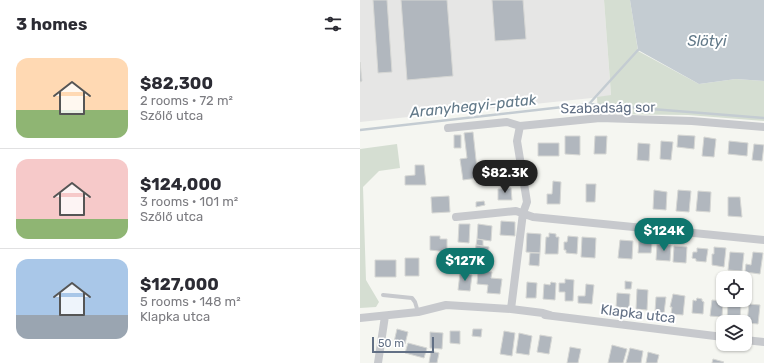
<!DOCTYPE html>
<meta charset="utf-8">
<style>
:root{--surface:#fff;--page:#f2f2f3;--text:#2b2b33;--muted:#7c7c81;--line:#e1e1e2;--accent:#0f766e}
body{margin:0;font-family:Rubik,sans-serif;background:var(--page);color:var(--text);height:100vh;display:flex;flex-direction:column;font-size:15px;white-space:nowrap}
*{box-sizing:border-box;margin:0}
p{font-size:13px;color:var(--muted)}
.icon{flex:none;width:22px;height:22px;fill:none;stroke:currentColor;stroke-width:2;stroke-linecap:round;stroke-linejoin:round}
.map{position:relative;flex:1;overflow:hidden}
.side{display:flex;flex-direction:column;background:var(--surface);width:360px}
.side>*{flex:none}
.buttons{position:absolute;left:356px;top:271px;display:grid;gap:8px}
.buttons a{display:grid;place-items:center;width:36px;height:36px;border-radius:8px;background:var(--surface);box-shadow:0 1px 3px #0004;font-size:20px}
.scale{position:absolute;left:12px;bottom:10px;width:62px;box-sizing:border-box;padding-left:4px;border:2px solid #627085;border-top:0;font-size:11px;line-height:14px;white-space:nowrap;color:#627085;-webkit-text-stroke:3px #fff;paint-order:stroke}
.price{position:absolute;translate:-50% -34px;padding:0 9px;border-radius:14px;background:var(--accent);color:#fff;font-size:13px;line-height:26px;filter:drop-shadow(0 1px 2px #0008)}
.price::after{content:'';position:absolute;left:50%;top:24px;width:12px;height:9px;margin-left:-6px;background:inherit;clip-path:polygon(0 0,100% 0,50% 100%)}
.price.selected{background:#222;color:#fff}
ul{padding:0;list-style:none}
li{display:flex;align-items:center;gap:12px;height:100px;padding:0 16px}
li+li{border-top:1px solid var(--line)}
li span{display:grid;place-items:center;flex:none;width:112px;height:80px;border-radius:12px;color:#555}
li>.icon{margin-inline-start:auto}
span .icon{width:48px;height:48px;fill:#fffc;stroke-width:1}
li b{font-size:17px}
h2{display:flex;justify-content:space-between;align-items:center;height:48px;padding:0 16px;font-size:17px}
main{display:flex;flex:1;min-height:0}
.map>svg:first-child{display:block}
</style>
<main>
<section class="side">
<h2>3 homes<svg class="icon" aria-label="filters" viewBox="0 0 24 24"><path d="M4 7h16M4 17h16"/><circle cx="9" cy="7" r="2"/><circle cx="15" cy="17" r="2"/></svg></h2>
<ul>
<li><span style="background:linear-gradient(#ffd9b3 65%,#8fb573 0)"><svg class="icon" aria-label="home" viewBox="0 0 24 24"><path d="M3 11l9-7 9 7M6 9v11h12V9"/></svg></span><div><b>$82,300</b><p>2 rooms · 72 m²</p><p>Szőlő utca</p></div></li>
<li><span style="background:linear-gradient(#f6c9c9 75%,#8fb573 0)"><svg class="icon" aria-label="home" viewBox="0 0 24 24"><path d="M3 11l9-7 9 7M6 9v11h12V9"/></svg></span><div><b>$124,000</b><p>3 rooms · 101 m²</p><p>Szőlő utca</p></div></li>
<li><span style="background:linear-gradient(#a9c7e8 70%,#9aa5b1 0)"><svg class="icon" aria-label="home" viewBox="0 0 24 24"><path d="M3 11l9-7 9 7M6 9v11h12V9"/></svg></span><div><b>$127,000</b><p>5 rooms · 148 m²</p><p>Klapka utca</p></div></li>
</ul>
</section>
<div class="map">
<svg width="404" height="363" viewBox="0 0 404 363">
<rect width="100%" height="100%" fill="#f5f6f1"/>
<path fill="#e6e6e5" d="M0 0H244L251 96 0 122Z"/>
<path fill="#d5ded2" d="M244 0H270L278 51 339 84 376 79 404 81V121L328 115 238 114 237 97 251 95Z
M37 144 40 168 19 171 3 187 6 280 19 302 16 307 0 308V149Z"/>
<path fill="#c4ccd2" d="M270 0H404V81L376 79 339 84 278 50Z"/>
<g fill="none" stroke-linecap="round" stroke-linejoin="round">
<path stroke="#c4ccd2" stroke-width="2.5" d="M229 104 278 50
M0 130 229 104 404 118"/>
</g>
<path fill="#b1b7be" stroke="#d6d7d4" d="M13 0H27L32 72 18 73Z
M41 0H87L93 76 47 80Z
M132 0H163L166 39 135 41Z
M0 62 2 81 0 82Z
M113 132 118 178 103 180 100 159 107 158 104 133Z
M94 135H101V148H94Z
M318 135 335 136 334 149 317 147Z
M205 136H220V155L205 154Z
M235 136H247L246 154H234Z
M344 137 356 139 354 157 342 156Z
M301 141 313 142 311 160 300 159Z
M369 141 388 143 387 156 368 154Z
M178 143H199V156H178Z
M278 143 290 144 289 161 277 160Z
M394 144 404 145 402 161 392 160Z
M55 165H64L66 185H45V176L55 175Z
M145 167 146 173 125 176 124 171Z
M146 175 147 181 126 185 125 179Z
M193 181 201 182 200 204H187V194H192Z
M226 184H236L235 202H226Z
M151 188 152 200H138V189Z
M294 190 307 192 306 210 293 209Z
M318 190 331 191 329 212 316 211Z
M338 191 351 192 350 212 336 211Z
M89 196 90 212 72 213 71 197Z
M368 197H380L382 217 368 216Z
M124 201 125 205 116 207V202Z
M141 221 155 222V236L140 235Z
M99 224H110L109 243 98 242Z
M118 224 132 226 131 241 117 239Z
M167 233 181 234 180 253 166 252Z
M189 233 196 234V237H199L198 254H185L186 237H189Z
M70 236H80V239H87V252L70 250Z
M208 236 218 237 217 254 206 253V250H204V242H207Z
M222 237 236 238 235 258 221 257Z
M117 239 123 240V246L116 245Z
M260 240 273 241 272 259 258 258Z
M279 241 292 242 291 253H278Z
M297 244 311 245 310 261 296 260Z
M116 245 129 247 128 254 115 253Z
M314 246 327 247 326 263 313 262Z
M354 247 366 248 364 267 352 265V254H354Z
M337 248 348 249 346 262 336 261V259L332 258 333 252H337Z
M370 252 384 253 382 271 368 270Z
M393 252 403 253 400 274 385 272 386 264 391 265Z
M170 253H180L179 266 169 265Z
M45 258H59V276H45Z
M15 260H36V277H15Z
M118 270 132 272 131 278 142 279 140 294 127 293 128 285 117 284Z
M100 273 112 275 110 291 98 290Z
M205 279 214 280 213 301H205V292H199V283H205Z
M265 281 272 282 271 289H265Z
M167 282 177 283 176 298H166Z
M191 282 196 283 195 300 183 299 184 284 190 285Z
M226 284 234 285 232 304 218 303V296H225Z
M277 289 288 290 287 310 276 309Z
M257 293 270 294 269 308 256 307Z
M313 294 325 296 323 315 311 314 312 307H310Z
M296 297H306L304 313 295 312Z
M337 298 342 299V301L344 302 343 314 332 313 333 300 336 301Z
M352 300 363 301 362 317 350 316Z
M368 303 381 304 380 320 367 319Z
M389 304 400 305 398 324 387 323Z
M37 329 48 332 45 344 34 342Z
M113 329H122L121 337 112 336Z
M90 331H100V344L90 343Z
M144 331 155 333 152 356 140 354Z
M70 332 83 333 82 349 70 348Z
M159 333 172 336 169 355 156 353Z
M180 335 192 337 189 354 177 352Z
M48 343 67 348 64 358 45 353Z
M252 345 267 349 263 363H248Z
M210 347 221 349 218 363H207Z
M270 348 283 351 281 363H266Z
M71 351 79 353 77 363H69Z
M288 352 299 355 297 363H286Z
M353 359 364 362 363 363H352Z"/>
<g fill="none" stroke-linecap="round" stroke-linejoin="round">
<path stroke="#c7c9cd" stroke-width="4" d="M23 295 52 298 55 302 58 312"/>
<path stroke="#c7c9cd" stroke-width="8" d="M88 128 147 122 160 126 240 118 332 121 404 127
M96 217 156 211 173 217 404 240
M151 309 163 213 167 202 157 141 160 126
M185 315 363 337
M0 318 58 312 86 305 151 309 183 313 190 315
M385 340 404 342
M18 363 25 316"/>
</g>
<g text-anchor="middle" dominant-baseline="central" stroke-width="4" stroke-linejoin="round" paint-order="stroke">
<g font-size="14" fill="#627085" stroke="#fff">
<text transform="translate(248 108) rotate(-1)">Szabadság sor</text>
<text transform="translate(278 314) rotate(7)">Klapka utca</text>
</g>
<g font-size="15" font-style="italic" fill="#627989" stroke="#fff">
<text x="347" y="41">Slötyi</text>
<text transform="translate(113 106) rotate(-6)">Aranyhegyi-patak</text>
</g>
</g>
</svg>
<div class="buttons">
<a><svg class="icon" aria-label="locate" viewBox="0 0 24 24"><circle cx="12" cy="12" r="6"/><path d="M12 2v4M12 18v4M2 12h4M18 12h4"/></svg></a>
<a><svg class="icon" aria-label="layers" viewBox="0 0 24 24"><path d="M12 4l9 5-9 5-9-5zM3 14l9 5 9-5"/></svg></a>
</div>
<div class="scale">50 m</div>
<b class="price selected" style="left:145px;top:194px">$82.3K</b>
<b class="price" style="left:304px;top:252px">$124K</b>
<b class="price" style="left:105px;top:282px">$127K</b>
</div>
</main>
